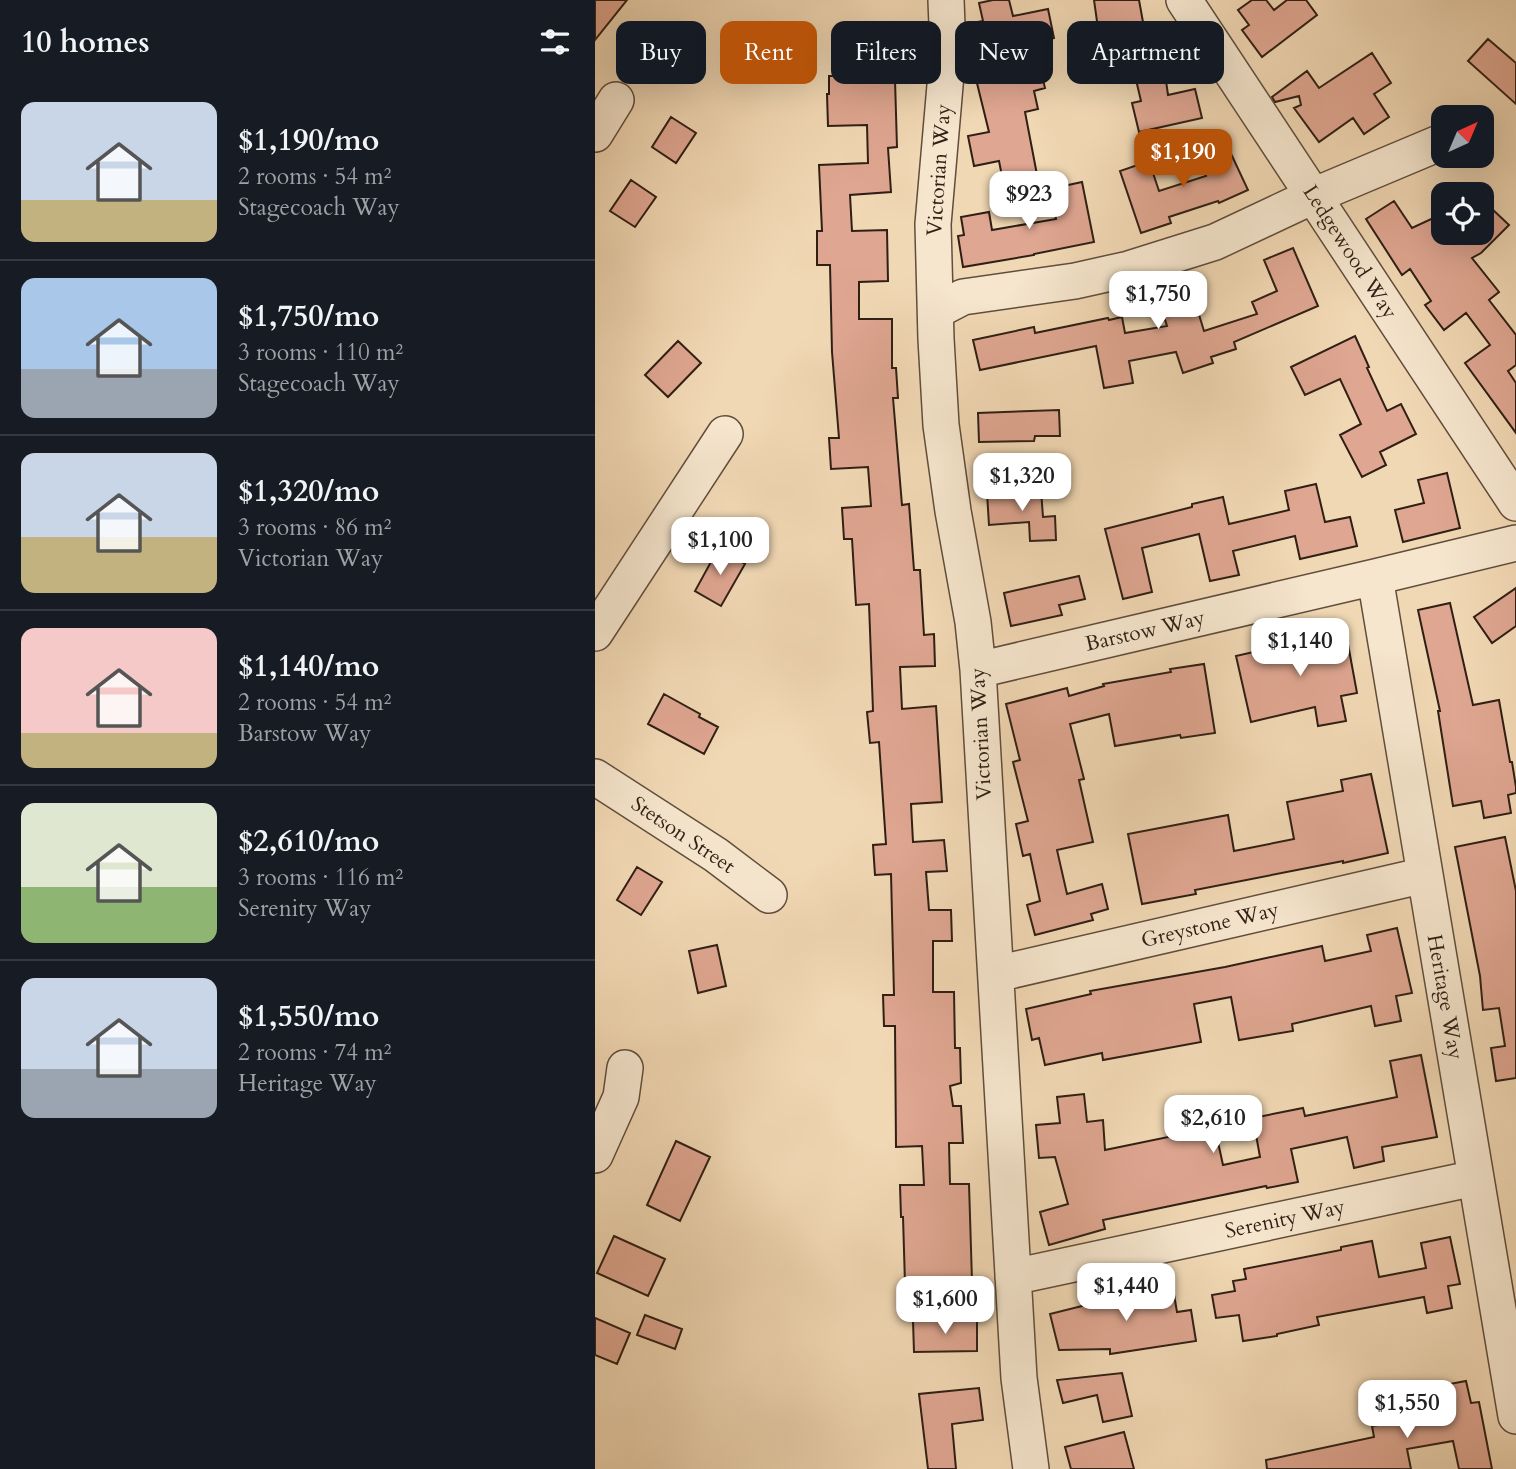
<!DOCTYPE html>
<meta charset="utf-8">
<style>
:root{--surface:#171b24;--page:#20242c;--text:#f1f3f6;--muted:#9ea1a6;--line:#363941;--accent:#b45309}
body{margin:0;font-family:Cardo,serif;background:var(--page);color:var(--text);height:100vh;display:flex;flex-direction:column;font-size:26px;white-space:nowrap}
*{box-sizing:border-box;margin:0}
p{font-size:23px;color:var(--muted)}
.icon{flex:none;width:38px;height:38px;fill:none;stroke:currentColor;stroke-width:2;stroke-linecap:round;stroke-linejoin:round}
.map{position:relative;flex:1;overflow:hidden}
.side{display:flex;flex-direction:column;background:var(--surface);width:595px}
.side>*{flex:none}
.hud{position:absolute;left:21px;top:21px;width:665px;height:63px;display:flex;gap:14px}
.needle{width:46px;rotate:44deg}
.buttons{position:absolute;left:836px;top:105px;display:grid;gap:14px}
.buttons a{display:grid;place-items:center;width:63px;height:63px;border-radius:14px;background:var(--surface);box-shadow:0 7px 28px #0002;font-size:35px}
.price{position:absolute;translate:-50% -60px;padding:0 16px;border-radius:14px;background:#fff;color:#222;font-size:23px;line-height:46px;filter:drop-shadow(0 2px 4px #0008)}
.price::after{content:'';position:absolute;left:50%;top:42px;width:21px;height:16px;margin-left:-10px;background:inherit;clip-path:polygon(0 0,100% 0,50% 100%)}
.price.on{background:var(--accent);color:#fff}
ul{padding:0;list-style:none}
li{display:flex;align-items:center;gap:21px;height:175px;padding:0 21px}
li+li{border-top:2px solid var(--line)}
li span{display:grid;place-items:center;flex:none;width:196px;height:140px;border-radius:14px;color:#555}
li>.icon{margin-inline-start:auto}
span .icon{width:84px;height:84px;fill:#fffc;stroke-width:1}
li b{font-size:30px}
h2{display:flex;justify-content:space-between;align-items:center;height:84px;padding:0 21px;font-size:30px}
.chip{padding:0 24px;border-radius:14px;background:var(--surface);box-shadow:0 7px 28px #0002;font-size:24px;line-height:63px}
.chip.on{background:var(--accent);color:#fff}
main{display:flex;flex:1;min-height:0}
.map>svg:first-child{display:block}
</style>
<main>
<section class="side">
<h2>10 homes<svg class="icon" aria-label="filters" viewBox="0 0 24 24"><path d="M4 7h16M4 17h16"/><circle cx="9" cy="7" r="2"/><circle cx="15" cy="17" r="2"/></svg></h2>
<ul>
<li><span style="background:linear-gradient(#c9d6e8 70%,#c2b280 0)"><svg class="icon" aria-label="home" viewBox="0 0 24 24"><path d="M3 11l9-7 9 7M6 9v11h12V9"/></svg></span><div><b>$1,190/mo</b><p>2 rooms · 54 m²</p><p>Stagecoach Way</p></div></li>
<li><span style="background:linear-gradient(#a9c7e8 65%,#9aa5b1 0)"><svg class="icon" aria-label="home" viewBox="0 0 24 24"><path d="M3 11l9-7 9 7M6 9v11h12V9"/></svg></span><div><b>$1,750/mo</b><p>3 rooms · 110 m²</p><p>Stagecoach Way</p></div></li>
<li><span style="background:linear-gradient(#c9d6e8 60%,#c2b280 0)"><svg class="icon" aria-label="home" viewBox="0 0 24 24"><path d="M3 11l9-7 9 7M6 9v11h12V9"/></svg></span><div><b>$1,320/mo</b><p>3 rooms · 86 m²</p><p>Victorian Way</p></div></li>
<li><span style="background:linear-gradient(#f6c9c9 75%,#c2b280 0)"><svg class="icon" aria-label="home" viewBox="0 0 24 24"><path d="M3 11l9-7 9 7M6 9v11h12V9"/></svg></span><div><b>$1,140/mo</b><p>2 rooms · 54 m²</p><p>Barstow Way</p></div></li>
<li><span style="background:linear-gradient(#dfe7d0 60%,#8fb573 0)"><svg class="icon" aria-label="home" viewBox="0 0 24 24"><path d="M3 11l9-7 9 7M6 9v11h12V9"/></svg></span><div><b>$2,610/mo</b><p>3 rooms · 116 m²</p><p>Serenity Way</p></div></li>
<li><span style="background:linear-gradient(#c9d6e8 65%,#9aa5b1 0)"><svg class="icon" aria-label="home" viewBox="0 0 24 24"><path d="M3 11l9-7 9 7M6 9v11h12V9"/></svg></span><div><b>$1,550/mo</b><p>2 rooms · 74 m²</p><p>Heritage Way</p></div></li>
</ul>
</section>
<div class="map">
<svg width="921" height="1469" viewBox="0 0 921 1469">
<rect width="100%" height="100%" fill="#f1d8b4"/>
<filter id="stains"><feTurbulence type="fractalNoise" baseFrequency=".00286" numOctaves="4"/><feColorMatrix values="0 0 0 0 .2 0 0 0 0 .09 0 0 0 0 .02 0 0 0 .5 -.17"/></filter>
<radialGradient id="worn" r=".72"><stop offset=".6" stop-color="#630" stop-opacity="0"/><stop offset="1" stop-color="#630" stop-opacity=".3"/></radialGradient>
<path fill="#dfa691" stroke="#2f1f14" stroke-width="2" d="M0 0H32L0 40Z
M398 0H414L418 16 453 9 459 38 439 43 450 88 439 91 443 109 430 112 443 180 409 186 404 161 379 166 373 136 394 132 379 71 391 69 382 22 388 21 384 3Z
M499 0H544L550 33 564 31 573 95 600 89 607 118 544 132 537 103 546 101 538 67 509 71Z
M657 0H671L679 10 692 0H711L722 15 667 57 647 30 654 25 643 10Z
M893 39 921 63V104L873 61Z
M309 49V80H300L302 147 293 148 296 192 255 195 257 231 292 230 293 281 264 282V319H297V368H301L303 398H298L307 505 314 504 319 570H325L329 635 339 634 340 666 305 667 307 709 341 706 347 802 316 804 318 842 349 840 352 871 331 872 334 910H356L357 941H338V992H359L360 1048H365L366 1083 355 1086 358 1106H366L368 1143H354L355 1184H374L377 1281 310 1284 308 1217H306L305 1185H329L327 1146 301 1147 300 1026H289L288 995H299L296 874 280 875 278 845 291 844 284 742 275 743 272 712 278 711 274 604 261 605 257 539H249L247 508 276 506 273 467 236 469 234 438H244L237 352 235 265H222V231H227L224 165 273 163 272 125 233 126 232 94H234V76H258V50Z
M777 53 796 83 779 94 794 117 769 134 758 118 724 142 699 108 706 105 704 96 680 102 677 97 712 71 724 88Z
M76 117 101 133 81 163 57 147Z
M630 141 653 190 624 203 623 201 574 217 576 223 546 233 525 171 554 161 564 191 611 176 601 154Z
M36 180 61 197 40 227 15 211Z
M487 182 499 242 439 254V255L368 267 363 236 369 235 366 217 394 212 397 230 461 219 455 189Z
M799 201 817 228 849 213V233H887V218L896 208 914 225 886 253 877 258 904 292 894 300 921 335V365L913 371 921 383V433L870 363 895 345 871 313 849 330 830 305 836 301 815 269 807 275 771 219Z
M698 248 723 306 639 342 641 349 616 357 618 363 588 373 581 352 534 361 538 383 509 388 501 346 385 370 378 340 439 327 440 333 513 318 514 320 527 317 530 333 572 326 565 305 598 295 609 331 662 314 657 302 682 291 669 260Z
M760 336 774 367 772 368 792 411 806 404 821 434 785 452 791 465 767 477 745 435 766 424 745 379 710 395 696 367Z
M83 341 106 363 73 397 50 375Z
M464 410 465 436H440L439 441 384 442 383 413Z
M852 473 865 528 808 542 800 510 829 503 823 480Z
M721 484 730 522 755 517 762 546 705 559 700 536 638 551 644 575 615 581 604 534 547 548 557 592 528 599 510 529 597 507V504L628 497 634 524 694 510 690 491Z
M446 490 448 517 460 516 461 540 435 541 434 522 394 525 392 493Z
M123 549 150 564 126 606 100 591Z
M484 576 490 599 464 605 467 615 416 626 409 593Z
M921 588V626L897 643 879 617Z
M855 603 878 705 904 700 915 762H917L921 787V793L913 795 916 813 889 818 886 801 858 806 843 711H845L823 610Z
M750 628 762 693 746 696 751 721 723 726 720 707 656 722 641 656 720 638 719 634Z
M609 664 620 733 586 738 585 735 520 746 514 714 475 724 489 779 484 780 498 842 462 850 472 894 507 884 513 909 496 914 498 920 440 935 432 905 445 901 435 854 428 856 421 824 433 821 418 762 425 760 411 704 472 688 474 696 509 686 508 684 576 672 575 669Z
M69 694 105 714 104 717 123 727 109 754 53 724Z
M776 774 793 853 748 863V861L600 890 601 894 547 904 533 834 633 815 639 851 699 839 692 802 748 791 746 780Z
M910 837 921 891V1078L901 1081 896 1048 910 1046 904 1008 888 1010 885 976 860 847Z
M42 867 67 882 46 915 22 900Z
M802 928 817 993 801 996 806 1021 780 1026 776 1006 697 1024 698 1031 644 1040 636 997 599 1004 606 1042 508 1060 507 1053 450 1065 444 1038 437 1040 431 1009 496 994 495 991 630 967 727 946 730 961 776 951 772 935Z
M122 945 131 986 103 993 94 951Z
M826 1055 842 1137 787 1147 789 1161 759 1168 752 1137 696 1149 703 1182 672 1188 671 1186 508 1220 510 1229 454 1245 445 1212 473 1204 460 1157 444 1158 441 1125 465 1123 462 1097 489 1094 492 1122 508 1120 510 1150 588 1134V1131L619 1124 628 1165 665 1157 658 1118 708 1108 710 1116 802 1097 795 1061Z
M81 1141 115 1157 85 1221 52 1205Z
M19 1236 70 1259 53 1296 2 1273Z
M855 1237 865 1284 853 1286 857 1308 832 1313 829 1297 722 1317 724 1325 682 1334V1336L648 1341 644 1315 621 1318 617 1295 640 1291 638 1281 651 1279 649 1269 746 1250V1247L777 1241 784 1277 831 1268 826 1243Z
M577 1283 582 1312 596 1310 601 1341 515 1354V1349L464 1350 455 1314 547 1291 546 1288Z
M50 1315 87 1329 80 1349 42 1335Z
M0 1318 35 1333 22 1364 0 1355Z
M382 1319V1351L319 1352 318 1321Z
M527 1373 537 1416 508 1422 502 1395 468 1403 462 1380Z
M871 1381 876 1403 884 1402 897 1469H864L858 1441 812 1449 816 1469H672L671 1460 779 1437 777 1426 849 1414 844 1386Z
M384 1388 388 1420 357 1424 361 1469H333L324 1394Z
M529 1432 539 1469H476L470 1447Z"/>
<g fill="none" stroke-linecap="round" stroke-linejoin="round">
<defs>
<path id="minor" d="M351 0 353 51 338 224 341 339 346 425 358 511 378 622 383 670 424 1378 436 1469
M589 0 921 503
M0 134 21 100
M341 311 368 297 480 281 534 269 620 242 718 196 849 141
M780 577 921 1416
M0 633 130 434
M383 670 780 577 921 543
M0 777 121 855 174 895
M401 974 830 875
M0 1155 26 1097 30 1068
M418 1277 880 1178"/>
</defs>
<use href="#minor" stroke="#604d3c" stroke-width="38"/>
<use href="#minor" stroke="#f6e6ce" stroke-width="35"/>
</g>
<g text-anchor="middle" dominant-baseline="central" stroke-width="7" stroke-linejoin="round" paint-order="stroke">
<g font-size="21" fill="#2f1f14" stroke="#f6e6ce">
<text transform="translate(344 170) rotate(-86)">Victorian Way</text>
<text transform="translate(755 252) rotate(57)">Ledgewood Way</text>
<text transform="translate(550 631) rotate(-13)">Barstow Way</text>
<text transform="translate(386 734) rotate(-93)">Victorian Way</text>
<text transform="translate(88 835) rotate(34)">Stetson Street</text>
<text transform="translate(615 925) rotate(-13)">Greystone Way</text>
<text transform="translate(850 997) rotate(80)">Heritage Way</text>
<text transform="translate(690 1219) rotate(-12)">Serenity Way</text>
</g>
</g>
<rect width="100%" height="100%" filter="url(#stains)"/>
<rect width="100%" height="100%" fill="url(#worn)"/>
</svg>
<div class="buttons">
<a><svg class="needle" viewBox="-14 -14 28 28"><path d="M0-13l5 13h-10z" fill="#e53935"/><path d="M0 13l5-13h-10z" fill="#9ea1a6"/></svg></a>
<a><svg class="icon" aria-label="locate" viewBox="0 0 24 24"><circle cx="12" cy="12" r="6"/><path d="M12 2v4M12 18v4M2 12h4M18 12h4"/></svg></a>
</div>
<b class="price on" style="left:588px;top:189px">$1,190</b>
<b class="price" style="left:434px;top:231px">$923</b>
<b class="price" style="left:563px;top:331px">$1,750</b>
<b class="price" style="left:427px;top:513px">$1,320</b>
<b class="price" style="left:125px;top:577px">$1,100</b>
<b class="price" style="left:705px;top:678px">$1,140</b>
<b class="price" style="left:618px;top:1155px">$2,610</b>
<b class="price" style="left:531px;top:1323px">$1,440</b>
<b class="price" style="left:350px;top:1336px">$1,600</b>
<b class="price" style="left:812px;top:1440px">$1,550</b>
<div class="hud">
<a class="chip">Buy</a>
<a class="chip on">Rent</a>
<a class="chip">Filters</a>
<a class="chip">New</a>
<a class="chip">Apartment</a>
</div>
</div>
</main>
